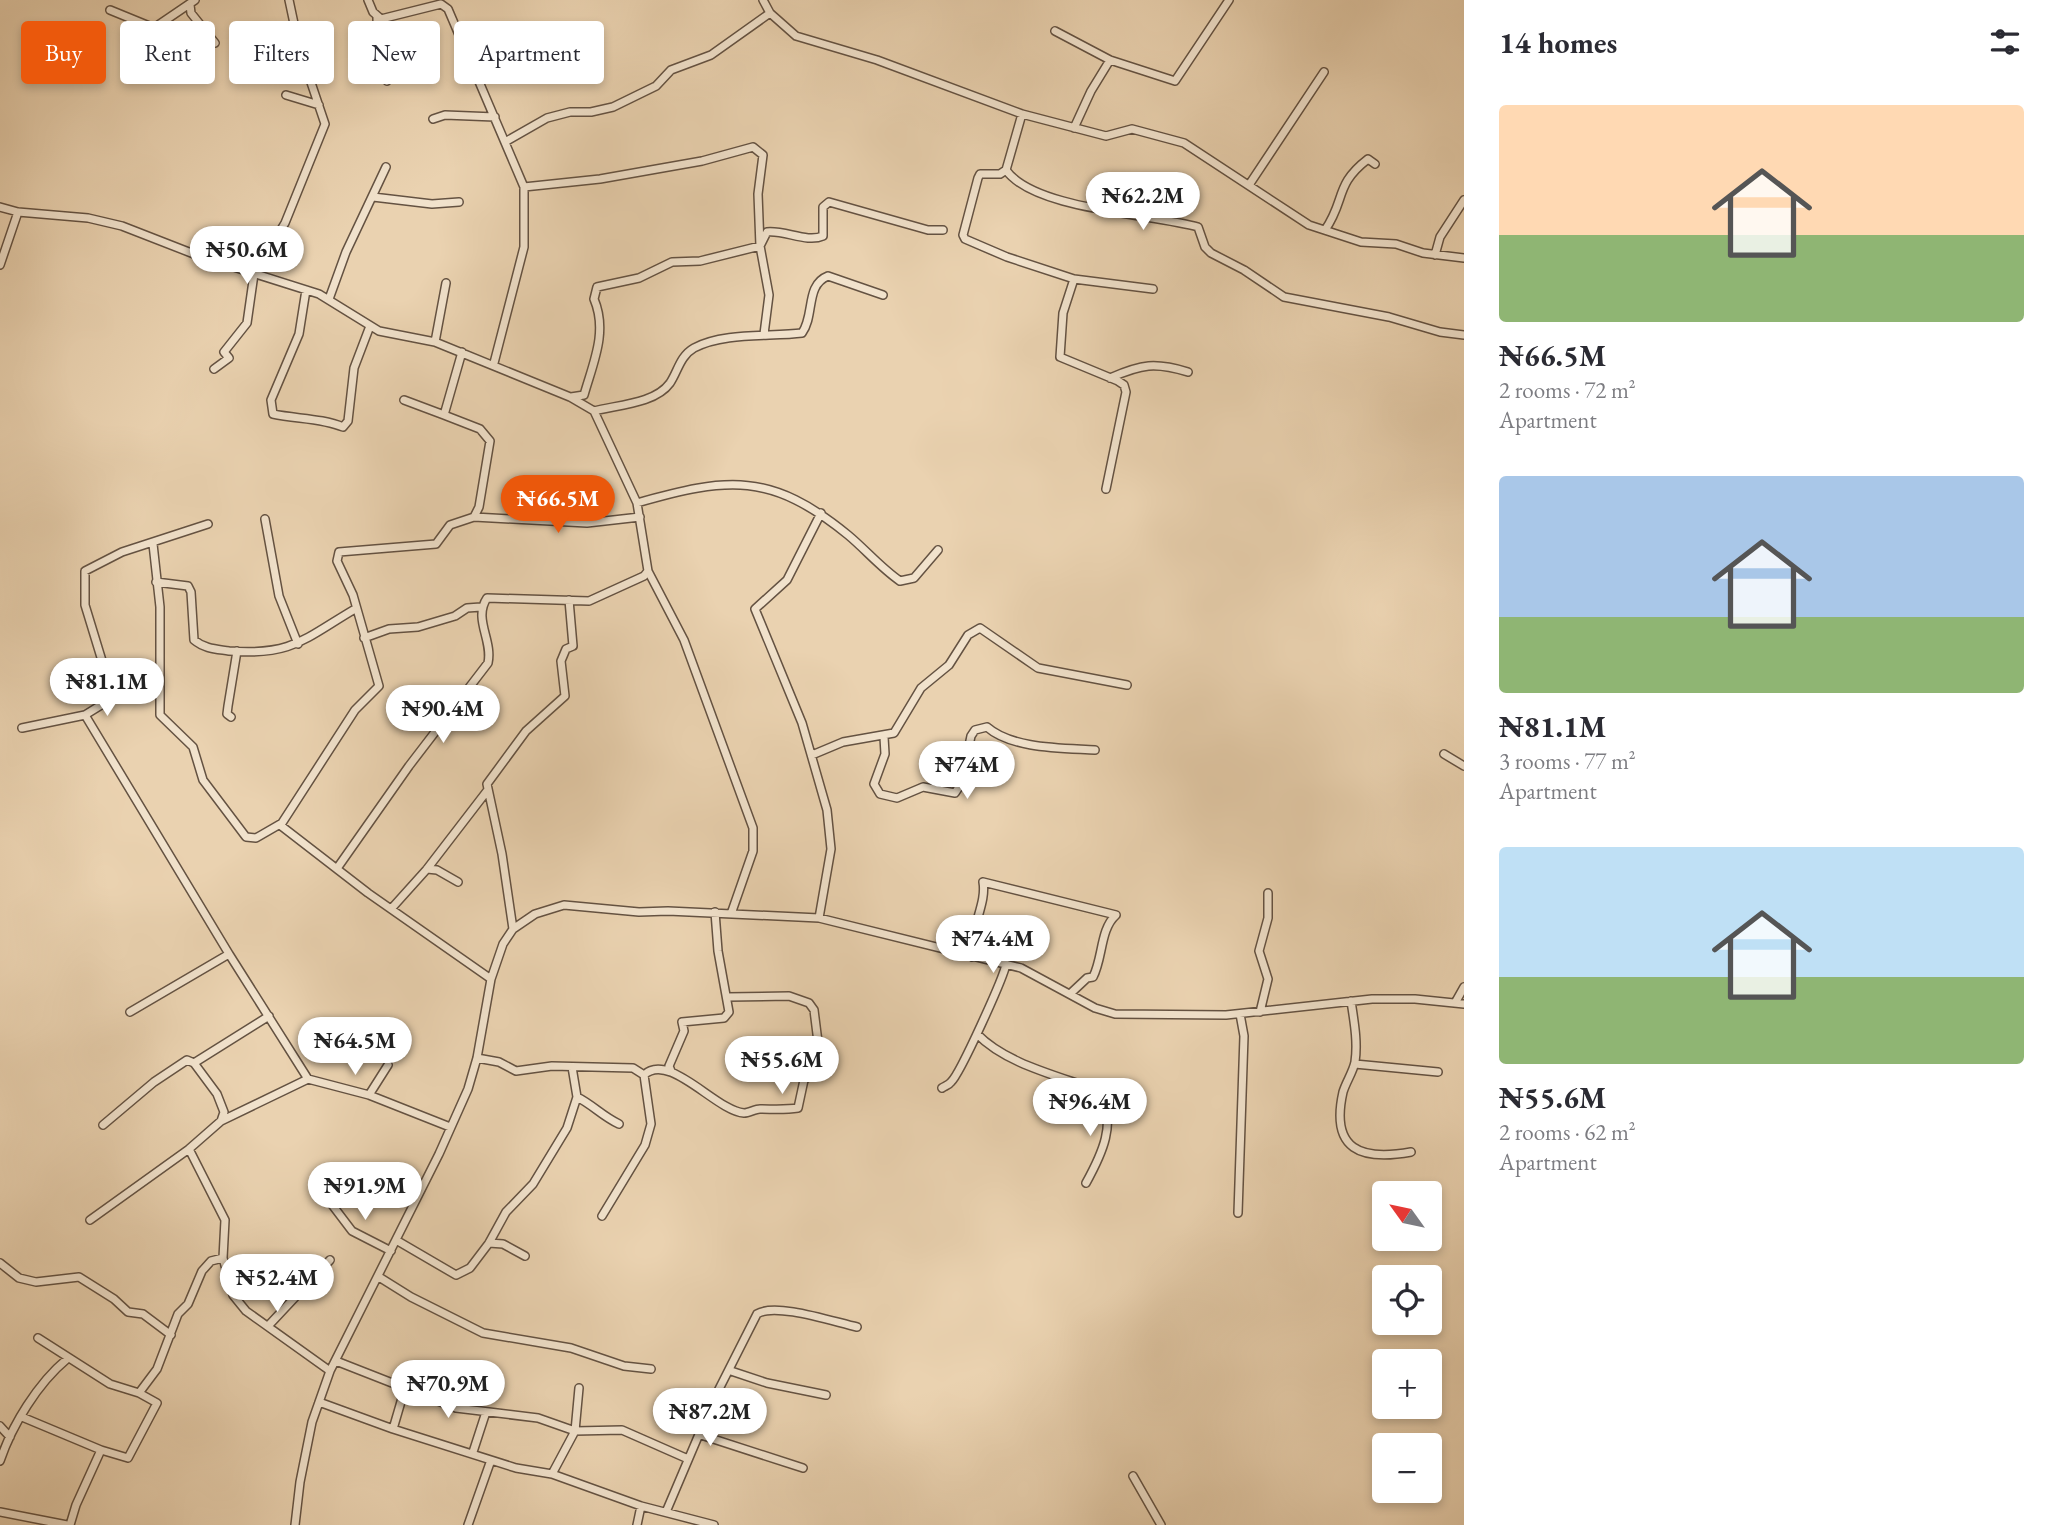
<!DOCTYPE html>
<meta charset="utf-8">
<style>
:root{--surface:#fff;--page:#f7f7f7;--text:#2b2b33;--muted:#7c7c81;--accent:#ea580c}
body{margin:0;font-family:"EB Garamond",serif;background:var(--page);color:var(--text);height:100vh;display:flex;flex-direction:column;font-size:26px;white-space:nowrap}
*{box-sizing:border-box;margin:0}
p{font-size:23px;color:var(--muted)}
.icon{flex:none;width:38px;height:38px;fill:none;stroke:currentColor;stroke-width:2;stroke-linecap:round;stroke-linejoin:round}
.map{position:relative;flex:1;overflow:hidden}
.details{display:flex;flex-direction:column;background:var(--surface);width:595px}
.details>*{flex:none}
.top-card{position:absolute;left:21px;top:21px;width:665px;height:63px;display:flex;gap:14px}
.needle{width:46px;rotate:303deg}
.fabs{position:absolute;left:1372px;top:1181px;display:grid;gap:14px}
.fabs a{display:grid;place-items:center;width:70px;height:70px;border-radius:7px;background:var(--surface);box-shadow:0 4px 10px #0003;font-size:35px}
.price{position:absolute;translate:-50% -60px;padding:0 16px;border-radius:24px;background:#fff;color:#222;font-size:23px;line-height:46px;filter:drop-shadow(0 2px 4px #0008)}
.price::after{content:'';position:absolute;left:50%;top:42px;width:21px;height:16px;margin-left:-10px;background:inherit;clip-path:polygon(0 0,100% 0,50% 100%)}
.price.selected{background:var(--accent);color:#fff}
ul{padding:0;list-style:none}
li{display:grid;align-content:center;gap:14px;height:371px;padding:0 35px}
li span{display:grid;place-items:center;height:217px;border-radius:7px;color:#555}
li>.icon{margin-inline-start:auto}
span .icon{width:126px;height:126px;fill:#fffc;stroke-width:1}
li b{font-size:30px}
h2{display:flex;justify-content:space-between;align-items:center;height:84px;padding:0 35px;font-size:30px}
.pill{padding:0 24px;border-radius:7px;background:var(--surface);box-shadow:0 4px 10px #0003;font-size:24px;line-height:63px}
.pill.selected{background:var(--accent);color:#fff}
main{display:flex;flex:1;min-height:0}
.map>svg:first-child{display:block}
</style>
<main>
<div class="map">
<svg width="1464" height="1525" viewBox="0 0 1464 1525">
<rect width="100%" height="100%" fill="#ead2b0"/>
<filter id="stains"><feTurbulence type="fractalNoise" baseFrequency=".00286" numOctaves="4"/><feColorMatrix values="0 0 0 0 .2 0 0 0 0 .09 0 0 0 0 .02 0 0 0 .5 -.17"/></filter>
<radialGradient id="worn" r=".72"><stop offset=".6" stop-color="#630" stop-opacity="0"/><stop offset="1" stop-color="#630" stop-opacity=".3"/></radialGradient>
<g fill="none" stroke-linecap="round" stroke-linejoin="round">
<defs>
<path id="minor" d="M368 0 373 12 381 19 441 4 448 9 524 187V247L494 363
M763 0 770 13 796 36 877 60 1022 114 1106 136 1132 129 1184 143 1309 225 1361 242 1396 244 1423 253 1464 258
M190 5 191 13 215 43
M110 10 154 28 195 0
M377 17 378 66 387 81
M1055 31 1110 60 1175 81 1229 0
M475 68 523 48 593 31
M286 95 319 105
M1022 114 1006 170 1000 174H980L978 178 963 235 965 239 1007 257 1074 279 1063 313 1060 357 1118 381 1124 385 1126 392 1106 489
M433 119 445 115 495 117
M1074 128 1091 91 1110 60
M505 142 547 118 570 112H591L613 107 656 86 671 70 711 55 770 13
M1006 170C1034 210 1153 214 1198 227L1205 247 1211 253 1244 270 1284 297 1389 317 1440 332 1464 335
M1249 185 1324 72
M524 187 600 179 702 161 753 147 763 155 758 194 760 246 769 295 764 334
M373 197 432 204 459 202
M0 207 18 212 88 218 122 226 199 256 319 294 379 331 435 342 570 397 594 411 637 503 648 571 644 576 589 601 487 598C473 619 493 640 488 663L409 766 338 867
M1325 230C1346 200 1334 185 1368 159L1375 164
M1435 255 1440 237 1464 200
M0 265 18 212
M1074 279 1153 289
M306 290 299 334 271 400 273 414C296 419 322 418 343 427L348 421 354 368 370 326
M329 299 346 252 386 167
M435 342 446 283
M214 369 229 358 224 352 247 323 254 274 285 223 325 124 299 47 289 0
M1110 378C1142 364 1155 362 1188 372
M571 397 584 395C593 363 608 332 594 299L597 287 639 278 672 262 700 261 760 246 767 232C785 230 807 243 823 236V207L829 202 928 230H943
M404 400 444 415 462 352
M594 411C616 405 655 404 670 383 678 371 680 356 694 348 723 332 770 337 802 333 815 315 805 285 828 276L883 295
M637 503C728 477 771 472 848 535 865 549 881 568 900 581L914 578 938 550
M474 517 587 523 640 517
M265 519 279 596 298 644
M208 524 122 552 85 571V605L103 664 106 702 85 715 229 954
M153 544 160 607V715L193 747 203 780 246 837 256 838 282 823 355 710 379 686 353 595 337 561 339 552 436 544 450 525 474 517 479 507 490 441 480 429 444 415
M648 571 684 640 753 828V851L731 914
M156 582 188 586 191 592 194 640C205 649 216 649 229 651 292 656 304 639 355 609
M364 638 389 629 418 627 455 616 467 608 481 607
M231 717 227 714 228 706 237 651
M22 728 85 715
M884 737 885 754 874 784 880 794 897 798 923 787 955 793 961 784 971 736 975 730 987 727C1012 749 1063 748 1095 750
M1444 754 1464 766
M812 755 843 742 894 733 921 688 949 665 968 635 980 628 1038 668 1127 685
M280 825 368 893 491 979
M427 869 437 870 458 882
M391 909 427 869 487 791
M819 918 831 849 827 810 802 723 755 609 787 580 821 513
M513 929 502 854 487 784 526 731 565 696 561 661 566 649 573 646 569 600
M972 957 975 949C969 928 987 905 983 882L1116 915C1100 929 1103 958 1093 977L1087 978 1071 993
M1351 1001C1354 1021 1358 1042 1355 1062 1353 1072 1346 1082 1343 1092 1330 1150 1361 1161 1411 1152
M1455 1003 1464 987
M130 1012 229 954 308 1079 369 1095 450 1127
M1260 1012 1268 979 1259 951 1268 918V893
M977 1034C1012 1070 1078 1079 1123 1101
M477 1058 499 1062 516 1071 552 1066 633 1068 644 1075 651 1124 645 1145 602 1216
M194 1063 217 1094 224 1112 221 1121 189 1149 225 1220 223 1258 233 1295 246 1311 330 1371
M1355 1064 1438 1072
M671 1071 669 1066 684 1031 682 1022 724 1018 729 1012 718 951 715 912
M644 1075C669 1051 716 1111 744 1113 749 1113 755 1109 760 1109 773 1109 785 1110 798 1108L804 1080 819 1068 820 1058 814 1010 809 1003 789 996 728 997
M942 1088C945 1086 949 1085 951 1082 960 1074 1004 977 1006 964
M369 1095 388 1065
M577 1097C593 1105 602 1116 619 1124
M221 1121 308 1079
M103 1125 154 1082 187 1060 194 1063 269 1016
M1086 1183C1102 1154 1117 1123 1100 1092
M330 1202 352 1231 391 1251
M1238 1213 1244 1036 1240 1014
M90 1220 189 1149
M396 1240 456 1275 470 1268 489 1243 506 1212 533 1184 567 1128 577 1097 572 1067
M489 1243 503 1244 525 1256
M0 1263 19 1278 36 1282 79 1277 114 1299 128 1312 143 1314 171 1335
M379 1277 411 1297 483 1333 571 1348 624 1366 651 1369
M269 1325 330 1260
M38 1338 110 1384 139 1393
M336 1361 456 1408 538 1418 575 1431 622 1430 688 1459
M731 1371 767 1383 826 1395
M319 1402 393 1429 516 1468 552 1474 641 1506 714 1525
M22 1417 101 1450
M0 1426 10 1437
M393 1429 405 1388
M701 1435 803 1468
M473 1452 486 1412
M0 1461C12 1425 38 1383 67 1359
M552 1474 575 1431 579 1388
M1133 1476 1161 1525
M0 1512 67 1525
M666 1512 714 1399 757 1314C775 1302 834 1322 857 1327
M70 1525 76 1505 101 1450 128 1458 157 1403 139 1393 157 1369 178 1314 188 1304 202 1271 211 1261 223 1258
M295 1525 300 1482 312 1422 330 1371 439 1154 468 1089 477 1058 491 979 503 944 513 929 535 914 564 905 639 912 668 911 819 918 1021 968 1095 1008 1115 1014 1226 1015 1372 999H1415L1464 1004
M468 1525 491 1460
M637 1525 641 1506"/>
</defs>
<use href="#minor" stroke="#645242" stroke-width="10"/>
<use href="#minor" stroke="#f1e2cc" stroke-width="7"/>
</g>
<rect width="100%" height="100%" filter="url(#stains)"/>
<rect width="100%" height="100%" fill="url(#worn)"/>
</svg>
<div class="fabs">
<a><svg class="needle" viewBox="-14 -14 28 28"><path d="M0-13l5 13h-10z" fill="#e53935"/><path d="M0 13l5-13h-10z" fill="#7c7c81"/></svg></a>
<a><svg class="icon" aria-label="locate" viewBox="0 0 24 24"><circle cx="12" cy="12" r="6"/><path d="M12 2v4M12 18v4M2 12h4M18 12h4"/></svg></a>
<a>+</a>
<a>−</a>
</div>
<b class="price" style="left:1143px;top:232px">₦62.2M</b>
<b class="price" style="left:247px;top:286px">₦50.6M</b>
<b class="price selected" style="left:558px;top:535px">₦66.5M</b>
<b class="price" style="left:107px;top:718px">₦81.1M</b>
<b class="price" style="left:443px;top:745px">₦90.4M</b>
<b class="price" style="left:967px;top:801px">₦74M</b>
<b class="price" style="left:993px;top:975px">₦74.4M</b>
<b class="price" style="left:355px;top:1077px">₦64.5M</b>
<b class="price" style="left:782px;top:1096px">₦55.6M</b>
<b class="price" style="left:1090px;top:1138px">₦96.4M</b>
<b class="price" style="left:365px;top:1222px">₦91.9M</b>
<b class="price" style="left:277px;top:1314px">₦52.4M</b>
<b class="price" style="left:448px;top:1420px">₦70.9M</b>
<b class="price" style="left:710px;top:1448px">₦87.2M</b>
<div class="top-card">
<a class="pill selected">Buy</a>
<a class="pill">Rent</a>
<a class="pill">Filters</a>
<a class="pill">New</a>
<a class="pill">Apartment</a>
</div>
</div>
<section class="details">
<h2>14 homes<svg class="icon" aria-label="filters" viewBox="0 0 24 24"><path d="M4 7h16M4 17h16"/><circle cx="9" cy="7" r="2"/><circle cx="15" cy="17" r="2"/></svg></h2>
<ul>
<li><span style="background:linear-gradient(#ffd9b3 60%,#8fb573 0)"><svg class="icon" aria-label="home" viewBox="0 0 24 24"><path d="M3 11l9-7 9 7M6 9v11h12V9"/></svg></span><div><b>₦66.5M</b><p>2 rooms · 72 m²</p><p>Apartment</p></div></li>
<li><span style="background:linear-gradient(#a9c7e8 65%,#8fb573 0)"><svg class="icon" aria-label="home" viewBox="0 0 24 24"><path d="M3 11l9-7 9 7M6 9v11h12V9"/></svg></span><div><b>₦81.1M</b><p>3 rooms · 77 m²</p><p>Apartment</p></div></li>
<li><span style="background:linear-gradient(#bfe0f5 60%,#8fb573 0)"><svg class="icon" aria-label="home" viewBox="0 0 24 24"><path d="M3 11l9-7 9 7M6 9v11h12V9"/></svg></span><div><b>₦55.6M</b><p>2 rooms · 62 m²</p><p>Apartment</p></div></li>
</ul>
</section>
</main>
